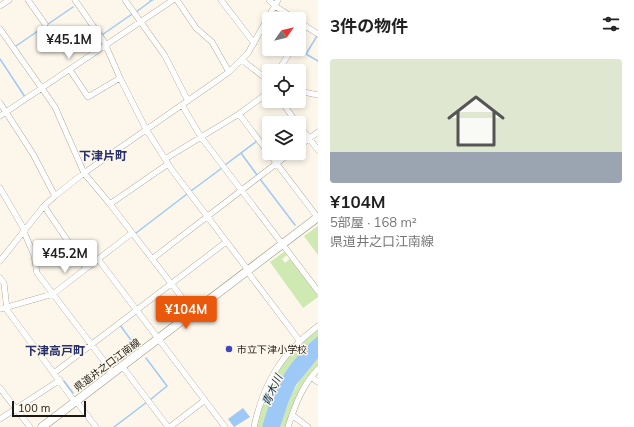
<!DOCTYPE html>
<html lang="ja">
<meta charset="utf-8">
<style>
:root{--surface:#fff;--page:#f2f2f2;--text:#222;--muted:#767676;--accent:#ea580c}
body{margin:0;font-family:Mulish,"Noto Sans JP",sans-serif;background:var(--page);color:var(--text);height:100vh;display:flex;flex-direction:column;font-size:15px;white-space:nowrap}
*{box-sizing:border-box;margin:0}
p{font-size:13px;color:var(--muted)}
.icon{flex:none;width:22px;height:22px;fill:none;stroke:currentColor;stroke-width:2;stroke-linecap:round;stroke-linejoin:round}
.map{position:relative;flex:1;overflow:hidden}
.details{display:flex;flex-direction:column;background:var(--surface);width:316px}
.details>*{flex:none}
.needle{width:26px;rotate:56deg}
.tools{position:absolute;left:262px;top:12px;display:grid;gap:8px}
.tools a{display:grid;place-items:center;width:44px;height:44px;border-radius:4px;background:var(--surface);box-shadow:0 2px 6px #0003;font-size:20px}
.scale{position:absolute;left:12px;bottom:10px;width:74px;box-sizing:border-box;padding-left:4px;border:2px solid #1c1811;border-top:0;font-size:11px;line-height:14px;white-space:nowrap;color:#1c1811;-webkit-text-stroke:3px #fdf7eb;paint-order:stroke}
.price{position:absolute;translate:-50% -34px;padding:0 9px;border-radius:4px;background:#fff;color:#222;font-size:13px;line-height:26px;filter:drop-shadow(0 1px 2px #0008)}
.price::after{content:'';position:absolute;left:50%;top:24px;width:12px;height:9px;margin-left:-6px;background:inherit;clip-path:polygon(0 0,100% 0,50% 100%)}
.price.selected{background:var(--accent);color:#fff}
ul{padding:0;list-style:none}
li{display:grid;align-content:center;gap:8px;height:212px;padding:0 12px}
li span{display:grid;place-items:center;height:124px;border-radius:4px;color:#555}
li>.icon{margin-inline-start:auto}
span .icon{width:72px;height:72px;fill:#fffc;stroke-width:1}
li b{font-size:17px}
h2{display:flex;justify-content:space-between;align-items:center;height:48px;padding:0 12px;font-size:17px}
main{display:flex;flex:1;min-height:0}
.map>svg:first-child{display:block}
</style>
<main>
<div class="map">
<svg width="318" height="427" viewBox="0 0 318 427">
<rect width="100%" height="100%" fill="#fdf7eb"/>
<path fill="#cee9b2" d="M318 226V255L304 236Z
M284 252 288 254 282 259 285 263 291 258 318 294V297L303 308 270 262Z
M318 328V336C288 360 272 391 262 427H255C262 403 270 379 286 358 294 347 308 338 318 328Z
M318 358V366C301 384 294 404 286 427H280C286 401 299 377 318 358Z"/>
<path fill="#9ec9f6" d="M318 336V358L296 385 288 403 280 427H262C272 391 288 360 318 336Z
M243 408 250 417 234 427 228 419Z"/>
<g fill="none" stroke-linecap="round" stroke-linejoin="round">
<path stroke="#9ec9f6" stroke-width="1.5" d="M150 0H153
M136 12 151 1
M102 35 132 14
M317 36 306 54 318 61
M16 46 73 7
M0 59 25 97
M241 153 257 175
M225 165 257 141
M260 179 295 225
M191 191 222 168
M136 233 187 194
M120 325 136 347
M146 358 167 386 150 400
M64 381 73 393
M114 427 147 402"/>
<defs>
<path id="minor" d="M28 0 45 24
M75 0 107 46
M125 0 165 56 188 101
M177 0 196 28 212 42 229 72
M221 0 254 43
M269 0 275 6 295 19
M0 6 9 0
M299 22 318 34
M0 29 55 107 84 173 110 204 193 312
M299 38 306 26
M106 46 120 78 146 129
M242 60 269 81
M70 70 88 97 120 78
M278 71 292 49
M299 91 318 95
M269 92 239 114 318 218
M281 101 297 123
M0 103 33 154 55 196
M182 105 201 137 318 291
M0 116 173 0
M299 125 318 150
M146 129 172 170 248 270
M299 146 318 132
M165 159 239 114
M0 188 25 231
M110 204 168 164
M44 206 86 268
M24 232 34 255 37 273 113 373
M98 259 225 427
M152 259 290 153
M0 261 44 206 55 196 84 173 229 72 248 53 278 0
M247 271 299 340
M0 278 4 283 7 310 75 402
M0 309 53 294 132 233
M122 366 168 427
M54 373 226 242
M311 377 318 382
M0 388 30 427
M76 401 96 427
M292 415 308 427
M0 419 60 380
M170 427 205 400
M254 427C264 381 281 354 318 326
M288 427C295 405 302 386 318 369"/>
<path id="secondary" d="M42 427 318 217"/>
</defs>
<use href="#minor" stroke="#8f8574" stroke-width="6"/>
<use href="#secondary" stroke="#8f8574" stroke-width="9"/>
<use href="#minor" stroke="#fff" stroke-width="5.5"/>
<use href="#secondary" stroke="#fff" stroke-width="8"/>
</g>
<circle fill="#3e48bc" stroke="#fdf7eb" stroke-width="1.5" cx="229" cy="349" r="4"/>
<g text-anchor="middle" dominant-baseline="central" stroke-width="3" stroke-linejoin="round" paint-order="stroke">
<g font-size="10" fill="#1c1811" stroke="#fdf7eb" text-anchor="start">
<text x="237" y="349">市立下津小学校</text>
</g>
<g font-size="10" fill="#1c1811" stroke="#fdf7eb">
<text transform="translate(107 365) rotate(-37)">県道井之口江南線</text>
</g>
<g font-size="11" font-style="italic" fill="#002d55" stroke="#fdf7eb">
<text transform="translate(272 390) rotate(-65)">青木川</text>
</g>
<g font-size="12" font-weight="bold" fill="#28306a" stroke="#fdf7eb">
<text x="103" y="155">下津片町</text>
<text x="55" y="350">下津高戸町</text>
</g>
</g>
</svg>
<div class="tools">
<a><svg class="needle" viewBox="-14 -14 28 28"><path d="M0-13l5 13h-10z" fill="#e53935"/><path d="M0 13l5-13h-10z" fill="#767676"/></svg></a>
<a><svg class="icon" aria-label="locate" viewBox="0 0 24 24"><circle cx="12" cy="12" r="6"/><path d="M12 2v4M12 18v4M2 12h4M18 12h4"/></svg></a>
<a><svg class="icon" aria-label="layers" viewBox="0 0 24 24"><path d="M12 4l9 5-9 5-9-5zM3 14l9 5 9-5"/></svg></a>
</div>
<div class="scale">100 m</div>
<b class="price" style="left:69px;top:60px">¥45.1M</b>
<b class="price" style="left:65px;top:274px">¥45.2M</b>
<b class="price selected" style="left:186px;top:330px">¥104M</b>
</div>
<section class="details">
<h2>3件の物件<svg class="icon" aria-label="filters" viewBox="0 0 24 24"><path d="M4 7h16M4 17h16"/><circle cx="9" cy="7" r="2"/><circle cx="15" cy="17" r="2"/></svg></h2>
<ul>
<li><span style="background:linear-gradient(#dfe7d0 75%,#9aa5b1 0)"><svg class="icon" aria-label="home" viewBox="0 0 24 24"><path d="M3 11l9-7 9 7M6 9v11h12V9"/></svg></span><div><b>¥104M</b><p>5部屋 · 168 m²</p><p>県道井之口江南線</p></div></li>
</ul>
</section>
</main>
